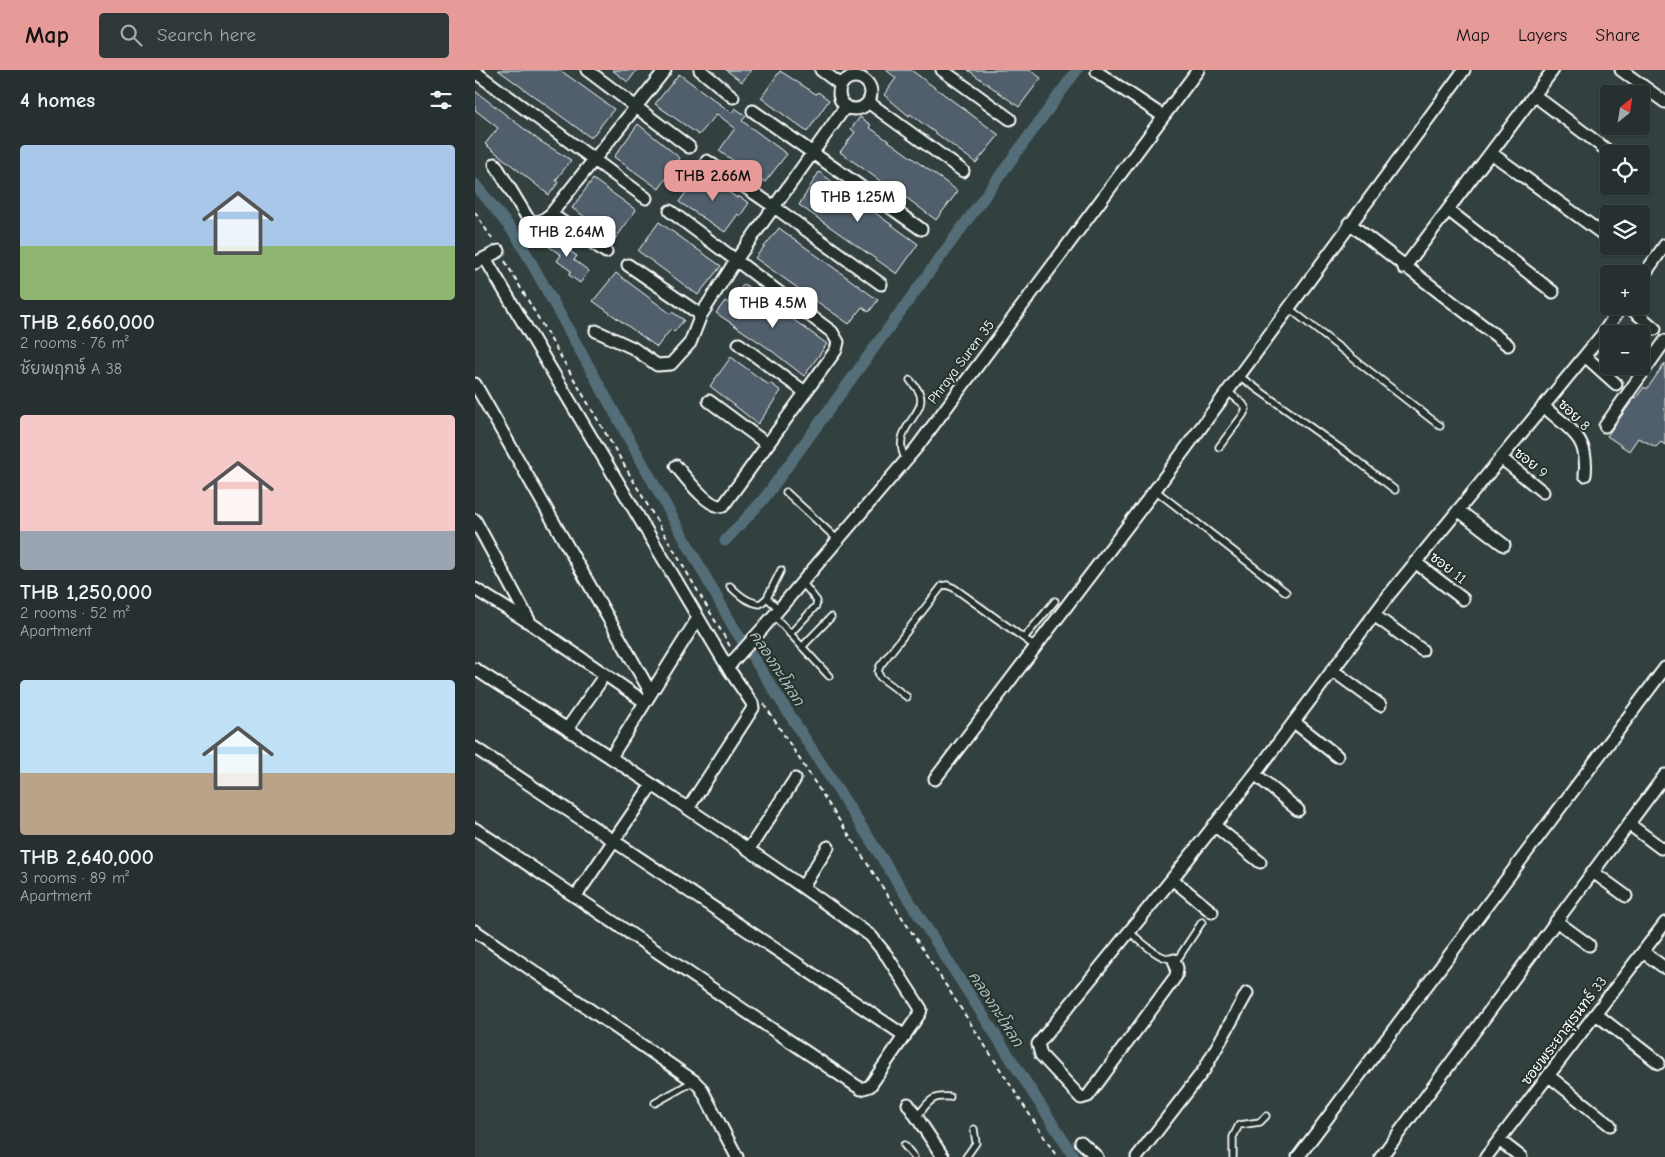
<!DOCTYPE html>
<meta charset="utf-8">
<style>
:root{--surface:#263030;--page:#2e3838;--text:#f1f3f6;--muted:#a4a9ab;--line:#424b4c;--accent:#e69b98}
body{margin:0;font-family:"Comic Neue","Playpen Sans Thai",sans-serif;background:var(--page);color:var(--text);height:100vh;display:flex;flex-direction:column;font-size:19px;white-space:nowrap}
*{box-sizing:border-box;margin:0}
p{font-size:16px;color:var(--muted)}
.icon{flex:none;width:28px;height:28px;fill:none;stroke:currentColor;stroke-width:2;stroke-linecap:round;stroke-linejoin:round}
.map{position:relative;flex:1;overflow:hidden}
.sheet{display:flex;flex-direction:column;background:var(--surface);width:475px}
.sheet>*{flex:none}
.needle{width:32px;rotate:30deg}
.buttons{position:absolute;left:1125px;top:15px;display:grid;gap:10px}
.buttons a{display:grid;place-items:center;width:50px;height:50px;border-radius:5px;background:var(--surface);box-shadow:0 1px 4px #0004,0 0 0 1px var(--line);font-size:25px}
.price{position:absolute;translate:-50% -42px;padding:0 11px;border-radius:10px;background:#fff;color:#222;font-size:16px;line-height:32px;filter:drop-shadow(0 1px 2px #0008)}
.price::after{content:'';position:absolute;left:50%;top:30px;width:15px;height:11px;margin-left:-8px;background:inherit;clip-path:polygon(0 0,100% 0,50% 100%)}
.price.on{background:var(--accent);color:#111}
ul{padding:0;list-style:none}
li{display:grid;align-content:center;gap:10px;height:265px;padding:0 20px}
li span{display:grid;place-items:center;height:155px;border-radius:5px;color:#555}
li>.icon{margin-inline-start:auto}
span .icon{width:90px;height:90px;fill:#fffc;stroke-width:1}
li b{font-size:21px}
h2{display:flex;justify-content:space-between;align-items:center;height:60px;padding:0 20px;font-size:21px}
header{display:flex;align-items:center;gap:30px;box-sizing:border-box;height:70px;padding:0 25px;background:var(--accent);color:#111}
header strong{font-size:24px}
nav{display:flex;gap:28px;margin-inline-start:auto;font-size:18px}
.search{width:350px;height:45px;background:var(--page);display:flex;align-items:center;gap:12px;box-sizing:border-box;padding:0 18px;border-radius:5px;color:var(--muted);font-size:19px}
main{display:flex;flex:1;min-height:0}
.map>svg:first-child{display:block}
</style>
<header>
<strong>Map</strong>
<div class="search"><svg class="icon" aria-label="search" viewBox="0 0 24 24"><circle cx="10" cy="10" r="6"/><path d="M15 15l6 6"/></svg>Search here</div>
<nav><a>Map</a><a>Layers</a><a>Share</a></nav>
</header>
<main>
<section class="sheet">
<h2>4 homes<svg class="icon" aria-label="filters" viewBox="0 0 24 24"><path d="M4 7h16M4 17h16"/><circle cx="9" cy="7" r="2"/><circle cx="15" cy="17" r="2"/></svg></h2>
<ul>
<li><span style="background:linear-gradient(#a9c7e8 65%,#8fb573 0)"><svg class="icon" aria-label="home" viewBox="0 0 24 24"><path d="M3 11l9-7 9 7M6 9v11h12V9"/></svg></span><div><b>THB 2,660,000</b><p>2 rooms · 76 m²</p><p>ชัยพฤกษ์ A 38</p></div></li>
<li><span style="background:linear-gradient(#f6c9c9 75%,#9aa5b1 0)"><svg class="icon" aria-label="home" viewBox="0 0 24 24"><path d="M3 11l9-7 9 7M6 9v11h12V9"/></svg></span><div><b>THB 1,250,000</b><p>2 rooms · 52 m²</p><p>Apartment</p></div></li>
<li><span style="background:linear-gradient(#bfe0f5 60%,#b9a48a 0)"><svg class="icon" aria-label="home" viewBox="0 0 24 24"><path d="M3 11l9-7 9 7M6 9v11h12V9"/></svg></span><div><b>THB 2,640,000</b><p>3 rooms · 89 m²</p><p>Apartment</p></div></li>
</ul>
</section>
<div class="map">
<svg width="1190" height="1087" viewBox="0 0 1190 1087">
<rect width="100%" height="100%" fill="#334040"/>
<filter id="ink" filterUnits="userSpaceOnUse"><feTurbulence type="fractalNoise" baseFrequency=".02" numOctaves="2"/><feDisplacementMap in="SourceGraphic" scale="10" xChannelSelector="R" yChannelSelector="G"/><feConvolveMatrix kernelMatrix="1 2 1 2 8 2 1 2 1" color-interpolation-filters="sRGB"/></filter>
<g filter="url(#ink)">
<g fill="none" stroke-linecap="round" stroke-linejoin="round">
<path stroke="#536e78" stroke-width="11" d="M0 114 41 165 259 558 599 1087
M250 471 288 430 602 0"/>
</g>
<path fill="#515f6c" stroke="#fff" d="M23 0H85L139 39 116 68Z
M137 0H162L153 12Z
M251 0H276L267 12Z
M411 0H436L524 65 501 93 435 44 434 46 409 25 421 8Z
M493 0H555L566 8 544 37Z
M305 1 341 24 343 22 354 30 332 62 286 28Z
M204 4 257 43 260 38 271 46 267 51 312 84 290 112 244 81 260 58 242 44 224 65 180 34Z
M0 21 65 71 96 90 81 110 83 113 74 125 10 74 23 58 0 40Z
M385 47 396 55 394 57 483 121 461 150 412 113 411 115 365 82 380 62 376 59Z
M163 54 205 88 184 119 139 87Z
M226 102 262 128 263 126 274 133 265 146 263 144 250 162 204 132Z
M344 102 443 174 422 204 324 135Z
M118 109 161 140 141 168 97 138Z
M184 152 246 196 223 225 163 181Z
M304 158 403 230 394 242 387 237 374 254 280 188Z
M79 162 90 170 86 175 102 186 99 190 114 201 105 213 94 205 96 201 82 191 86 185 70 174Z
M141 203 196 244 197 242 209 250 199 262 196 259 182 277 118 231Z
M269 214 352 274 329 306 293 278 241 243 250 231 254 233Z
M256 287 294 315 295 313 306 321 283 354 235 316Z
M1190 293V375L1186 372 1181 377 1163 368 1154 381 1132 366 1160 327 1161 328 1169 317 1172 319Z"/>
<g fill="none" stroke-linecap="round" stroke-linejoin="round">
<defs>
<path id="lane" d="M815 239 965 356
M764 306 880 389 920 420
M744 377 768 345 771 339 768 334 752 321
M431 390C413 358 455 344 444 322 442 318 438 314 435 310
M680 420 811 522
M311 422 363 470
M255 516C264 525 272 532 285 534L292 528 306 500
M292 528 304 539
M298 545 354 606
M315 564 341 536 342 531 327 512
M549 568 580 531
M327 577 356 547
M432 627 405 607 403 602 405 596 467 516 472 515 479 518 561 577
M654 862C667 871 687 895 704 887L727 852
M180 1033 219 1011
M442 1047C453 1033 455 1025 475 1027
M429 1075 439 1087
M491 1087 501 1073 499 1059
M758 1087V1067L764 1055 785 1052 791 1046"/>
<path id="street" d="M112 0 214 77
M225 0 258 27
M346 0 366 15
M467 0 535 49
M1146 0 1190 32
M0 2 171 128
M622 2 688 46
M364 23a16 16 0 1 1 32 0a16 16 0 1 1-32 0Z
M1059 25 1137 84
M393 32 488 101
M278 41 446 159
M1016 83 1125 162
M232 91 298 136 406 214
M20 94 52 147 56 151 65 152 76 144 190 0
M973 140 1078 222
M195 141 357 262 363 272 361 280 248 436C234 439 210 407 201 396
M76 144 131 182
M874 153 1033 275
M10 188 253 598 259 590
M0 193 24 181
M153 195 226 245
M929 198 1078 0
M1166 209 1190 175
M1153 236 1180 259
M121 261 158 278 182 295 196 294 215 273 226 245 261 190 371 36
M264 274 330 322
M1110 286 1141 314
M0 314 176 623
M234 331 292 374
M1068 336C1095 360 1114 366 1110 405
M1130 356 1190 271
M1026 388 1068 422
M983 440 1029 475
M0 450 55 552
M940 492 988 529
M0 519 55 553 170 632
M899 545 947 580
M288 558 442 377 723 0
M0 599C134 686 267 772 396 866L412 886 446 939 445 943 395 1016 386 1019 0 759
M857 600 905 635
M819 652 862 686
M92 659 125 612
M0 678 430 966
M136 687 223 548
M780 704 823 740
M460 709 680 420 989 0
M214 737 278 638 277 633 253 598
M1154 754 1186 778
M739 755 785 792
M274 779 320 709
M1118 802 1151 826
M697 809 563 974 566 985 606 1028 613 1026 701 906 702 898 699 890
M328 816 353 777
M101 826 176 716
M737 842 697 809 780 704 913 526 1126 266 1147 236
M1081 851 1114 875
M0 861 219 1011 226 1018 262 1087
M1168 882 1190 898
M1121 944 1184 993
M1074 1006 1135 1055
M433 1034 468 1087
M1024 1070 1046 1087
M606 1072 622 1087
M662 1087 729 1000 772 923
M823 1087 1190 598
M906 1087 1190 705
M1011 1087 1190 853"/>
</defs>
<use href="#lane" stroke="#fff" stroke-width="9"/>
<use href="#street" stroke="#fff" stroke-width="15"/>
<path stroke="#fff" stroke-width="2" stroke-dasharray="5 4" stroke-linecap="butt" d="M0 142 19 172
M30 191 256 578
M289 634 582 1087"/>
<use href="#lane" stroke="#26332d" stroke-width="5.5"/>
<use href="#street" stroke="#26332d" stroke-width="11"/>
<defs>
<path id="street-bridge" d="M259 590 288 558"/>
</defs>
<use href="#street-bridge" stroke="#fff" stroke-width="15" stroke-linecap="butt"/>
<use href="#street-bridge" stroke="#26332d" stroke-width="11"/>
</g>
</g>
<g text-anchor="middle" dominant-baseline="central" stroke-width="4" stroke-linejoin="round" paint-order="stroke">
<g font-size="14" fill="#fff" stroke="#26332d">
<text transform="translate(486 292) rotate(-53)">Phraya Suren 35</text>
<text transform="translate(1099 345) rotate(44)">ซอย 8</text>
<text transform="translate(1056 393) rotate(39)">ซอย 9</text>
<text transform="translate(973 498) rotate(38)">ซอย 11</text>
<text transform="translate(1089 961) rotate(-53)">ซอยพระยาสุเรนทร์ 33</text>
</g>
<g font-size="15" font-style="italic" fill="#b2bec2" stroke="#26332d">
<text transform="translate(302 598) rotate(57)">คลองกะโหลก</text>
<text transform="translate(521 939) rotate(57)">คลองกะโหลก</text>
</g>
</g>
</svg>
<div class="buttons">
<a><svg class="needle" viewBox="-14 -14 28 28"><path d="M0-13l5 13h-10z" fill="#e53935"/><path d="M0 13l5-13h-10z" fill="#a4a9ab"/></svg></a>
<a><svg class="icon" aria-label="locate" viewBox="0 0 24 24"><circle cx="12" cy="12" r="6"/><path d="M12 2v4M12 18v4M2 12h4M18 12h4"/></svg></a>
<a><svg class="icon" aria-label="layers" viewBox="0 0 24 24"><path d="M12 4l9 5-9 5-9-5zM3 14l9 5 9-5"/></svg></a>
<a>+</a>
<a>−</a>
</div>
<b class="price on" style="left:238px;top:132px">THB 2.66M</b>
<b class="price" style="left:383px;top:153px">THB 1.25M</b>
<b class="price" style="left:92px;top:188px">THB 2.64M</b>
<b class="price" style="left:298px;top:259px">THB 4.5M</b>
</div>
</main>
